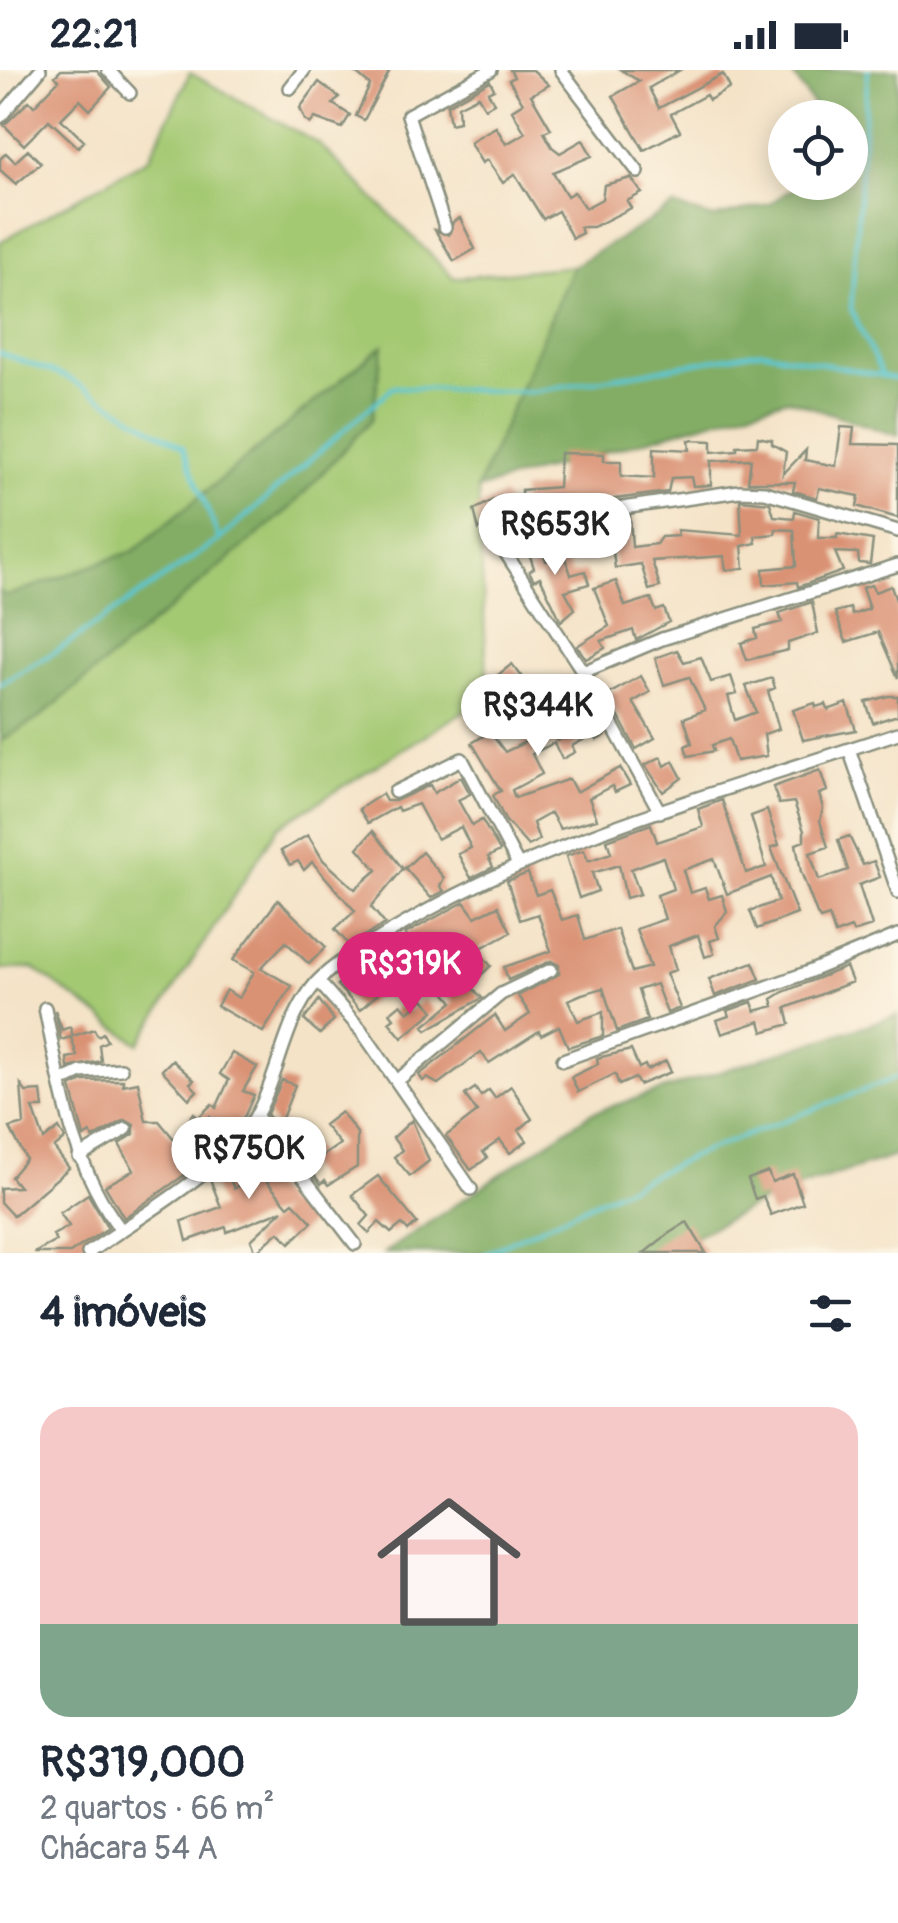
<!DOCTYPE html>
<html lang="pt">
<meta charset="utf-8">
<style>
:root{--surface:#fff;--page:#f2f2f3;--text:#1f2937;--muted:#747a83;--accent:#db2777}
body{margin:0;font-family:Pangolin,sans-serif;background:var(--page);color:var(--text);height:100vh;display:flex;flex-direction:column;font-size:38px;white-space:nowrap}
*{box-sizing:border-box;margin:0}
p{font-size:32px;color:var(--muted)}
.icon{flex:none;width:55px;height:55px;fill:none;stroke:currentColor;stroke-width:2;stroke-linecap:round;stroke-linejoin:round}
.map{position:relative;height:1183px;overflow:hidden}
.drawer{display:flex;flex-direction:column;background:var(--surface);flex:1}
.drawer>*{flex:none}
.buttons{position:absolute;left:768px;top:30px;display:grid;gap:20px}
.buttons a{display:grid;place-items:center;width:100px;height:100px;border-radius:50%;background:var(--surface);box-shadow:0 5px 25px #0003;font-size:50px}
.price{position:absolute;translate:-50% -85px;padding:0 22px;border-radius:35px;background:#fff;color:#222;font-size:32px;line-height:65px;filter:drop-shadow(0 2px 5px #0008)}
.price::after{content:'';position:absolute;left:50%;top:60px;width:30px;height:22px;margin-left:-15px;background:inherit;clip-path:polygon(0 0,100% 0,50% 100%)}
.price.selected{background:var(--accent);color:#fff}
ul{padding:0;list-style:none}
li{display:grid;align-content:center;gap:20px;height:530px;padding:0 40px}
li span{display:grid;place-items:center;height:310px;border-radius:30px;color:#555}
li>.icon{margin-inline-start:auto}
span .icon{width:180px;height:180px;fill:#fffc;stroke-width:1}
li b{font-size:42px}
h2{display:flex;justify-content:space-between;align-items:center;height:120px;padding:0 40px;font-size:42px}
.status{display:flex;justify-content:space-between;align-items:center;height:70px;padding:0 50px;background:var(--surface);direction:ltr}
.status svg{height:28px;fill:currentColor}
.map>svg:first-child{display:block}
</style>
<div class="status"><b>22:21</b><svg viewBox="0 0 49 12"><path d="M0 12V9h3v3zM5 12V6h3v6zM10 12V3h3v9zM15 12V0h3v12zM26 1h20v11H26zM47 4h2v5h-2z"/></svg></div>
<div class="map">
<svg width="898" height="1183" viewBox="0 0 898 1183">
<rect width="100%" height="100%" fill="#fcf5e5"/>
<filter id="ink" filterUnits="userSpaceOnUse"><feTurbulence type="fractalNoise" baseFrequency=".01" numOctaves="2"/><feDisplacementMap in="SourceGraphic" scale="20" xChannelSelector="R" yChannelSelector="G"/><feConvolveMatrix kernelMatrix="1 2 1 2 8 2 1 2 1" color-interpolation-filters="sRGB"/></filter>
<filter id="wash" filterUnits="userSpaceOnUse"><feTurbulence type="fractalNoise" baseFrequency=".0048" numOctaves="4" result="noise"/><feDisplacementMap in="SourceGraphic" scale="40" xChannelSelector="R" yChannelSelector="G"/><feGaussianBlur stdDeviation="2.25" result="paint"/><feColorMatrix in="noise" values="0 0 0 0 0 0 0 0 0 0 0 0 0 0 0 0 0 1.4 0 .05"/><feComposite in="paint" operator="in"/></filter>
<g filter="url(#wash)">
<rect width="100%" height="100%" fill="#f4e3c7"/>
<path fill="#a4c973" stroke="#628354" stroke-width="2.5" d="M190 3 319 74 454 208 573 196 478 419 488 626 278 757 139 974 33 898 0 899V671L39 648 291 437 383 276 134 481 6 527 0 522V172L149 88Z"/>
<path fill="#83ad65" stroke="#51754c" stroke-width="2.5" d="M790 0H898V366L788 329 477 419 573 196 674 136 714 148 769 134 801 113 850 112V48L821 47Z
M383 275 372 349 291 437 39 648 0 671V522L7 526 134 481Z
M898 945V1085L779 1123 662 1183H384L591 1043Z"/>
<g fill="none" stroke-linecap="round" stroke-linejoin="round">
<path stroke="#5cc8d4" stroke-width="4" d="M868 0 851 239 883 307
M0 283 66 307 183 377 219 469
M0 614 60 579 219 470 393 317 531 322 762 281 898 309
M486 1183 695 1085 898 1007"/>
</g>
<g id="blocks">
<path fill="#da9274" d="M61 0H96L111 17 90 40 80 30 61 49 84 71 78 77 49 50 24 75 4 55 29 31 34 36 59 10 55 6Z
M352 0H390L364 50 356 46 370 15Z
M510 0H533L549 15 531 25 551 59 544 62 552 77 560 83 583 70 592 86 553 102 567 126 574 122 585 138 602 129 604 115 631 108 642 123 627 131 631 138 593 157H580L582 163 572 168 558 141 543 149 515 104 503 113 487 90 482 93 470 73 476 68 496 57 506 74 525 63 512 40 523 33 509 10 514 7Z
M621 0H680L649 18 659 38 723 4 730 18 709 30 706 25 671 44 680 61 644 80 613 26 639 11Z
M490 11 494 19 488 22 494 33 485 38 478 26 458 36 459 52 450 54 447 35Z
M319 12 339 27 333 34 350 45 342 58 315 48 310 54 305 50 300 38Z
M28 80 41 93 16 114 0 100V89L6 83 15 92Z
M460 148 475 179 454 191 435 160 449 165 453 152Z
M841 357 854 358 852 374 898 375V448L857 436 859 426 819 418 817 428 793 421 795 412H748L751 389 711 391V415L693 416 691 407 671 408 668 422 522 441 521 420 558 417 560 383 604 384V391H621V406L654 408V378L690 380 689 370 712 371V382L737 380V376L757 375 758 367 772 370V374L786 382 783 404 806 380 805 390 836 396Z
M503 425 512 443 479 460 474 440Z
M740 430 770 433 774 446 794 448 795 441 819 448 818 468H837V464L873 470 870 494 859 493 858 483 835 482 843 501 798 517 797 512 764 515 763 499 796 496 794 460 776 459 775 464 755 466 756 473 742 476 744 498 726 500 724 486 652 491 660 517 649 520 641 494 615 498 609 450 630 446 632 477 656 474 661 467 678 466 677 460 742 465Z
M537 467 546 491 566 489 571 505 585 501 589 514 565 521 575 539 561 551 540 507 534 510 529 501 534 498 525 471Z
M616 511 625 536 651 528 656 541 664 538 669 552 636 570 633 560 601 571 605 578 586 589 577 576 609 556 594 518Z
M871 515 875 522 891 516 898 536V608L878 562 846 572 835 542 850 538 852 545 869 539 862 518Z
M812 532 818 563 788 573V580L747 590 741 573 757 568 755 559 782 552 779 543Z
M677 580 684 592 701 587 711 612 731 606 737 624 728 626 735 650 756 642 746 616 772 608 775 618 768 621 779 659 764 664 767 686 736 691 729 669 712 675 714 681 688 686 685 676 692 673 684 648 705 640 689 607 664 615 655 588Z
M512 594 537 626 567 610 580 635 547 653 557 671 598 650 606 665 597 670 594 664 572 676 575 682 562 689 554 673 532 684 542 704 512 720 515 728 569 709 576 722 620 698 630 715 615 722 612 716 589 728 597 749 560 759 551 743 533 753 539 770 528 776 505 750 493 725 501 721 472 673 490 662 505 682 534 668 531 659 540 654 525 625 510 637 513 643 487 657 475 635 502 620 494 608Z
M641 606 650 622 633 632 655 668 636 679 607 625Z
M888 626H898V645L873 653 866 632Z
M815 633 816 637 826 634 828 640 847 633 856 660 803 670 793 640Z
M661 687 665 696 673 691 682 708 663 722 645 695Z
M820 700 827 721 819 724 823 738 820 751 828 777 810 783 819 810 848 800 838 770 849 766 863 795 874 791 880 807 859 815 872 856 853 862 851 858 835 864 829 846 820 849 817 844 801 802 796 774 804 771V761L794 732 779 734 773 717Z
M461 707 470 724 458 730 467 746 472 755 482 750 500 781 488 787 493 797 471 808 458 784 471 778 461 757 437 769 418 734 399 741 397 737 368 753 359 739 382 724 386 731H395L430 715 434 723Z
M722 730 746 803 766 797 751 746 767 740 779 775 771 778 797 844 757 859 750 841 778 831 771 807 727 824 714 789 683 800 690 823 705 818 709 829 722 825 727 842 715 856 719 868 710 871 714 884 705 887 698 865 669 876 676 900 666 903 680 938 667 943 656 914 638 920 647 950 617 961 603 918 582 924 568 930 578 951 603 942V966L568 977 559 956 541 965 539 961 489 993 481 982 438 1014 427 1008 423 1011 419 1005 495 945 505 961 530 944 518 926 559 904V895L551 891 508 910 504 897 551 881 538 844 520 850 507 811 528 803 536 825 550 820 562 850 578 845 585 870 617 859 632 902 650 897 636 859 665 849 657 825 673 819 663 787 631 799 640 824 626 828 619 795 592 803 598 821 579 828 566 786 584 780 588 791 611 783 607 770 651 754 657 772 703 757 698 739Z
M373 761 403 799 371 837 385 854 349 875 335 859 355 841 312 792 304 800 298 791 290 795 281 781 308 765 323 790 355 819 377 800 358 778Z
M422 782 444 808 440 816 444 821 431 828 405 798Z
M278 830 326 877 309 894 286 872 261 898 292 916 263 962 217 936 226 920 239 928 254 902 233 890Z
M464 832 475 847 498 836 511 862 477 880 491 896 470 915 482 928 427 960 424 956 453 932 408 878 412 875 405 864Z
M375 885 395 908 360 940 337 915 351 900 365 916V891Z
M753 892 760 909 715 926 709 909Z
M846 897 852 912 786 938 790 954 763 962 760 951 722 964 717 950 729 946 727 941 752 932 755 941 774 936 772 929 783 922Z
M424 929 434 941 402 968 389 952 394 948 390 943 401 934 408 942Z
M319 930 334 950 320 964 304 950Z
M55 940 62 960 70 957 73 966 94 959 98 966 103 963 107 971 99 975 101 991 68 998 67 988 77 986 71 967 61 970Z
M631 980 639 998 645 995 647 1000 666 991 671 1002 639 1015 635 1008 619 1015 615 1004 578 1022 571 1007 598 994 597 988Z
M232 983 257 997 243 1021 254 1025 245 1045 227 1068 209 1046 219 1074 197 1096 124 1148 105 1116 134 1100 119 1074 134 1064V1055L125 1050 93 1068 90 1063 84 1067 71 1017 83 1011 123 1010V1015L138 1012 146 1051H159L174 1069 194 1043 198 1048 212 1034 216 1038 229 1010 220 1004Z
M172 990 194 1010 190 1013 197 1021 189 1029 162 1000Z
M282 1010 295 1015 278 1059 267 1044Z
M21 1015 26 1022 41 1021 43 1038H33L44 1070 59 1058 65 1069 54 1078 69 1098 13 1146 0 1132V1118L19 1117 11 1107 26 1089 10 1058 24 1054Z
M511 1016 532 1049 519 1060 527 1071 510 1083 500 1070 483 1082 487 1088 471 1100 446 1066 477 1042 465 1025 475 1018 481 1026 489 1020 495 1028Z
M341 1042 357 1063V1097L328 1115 325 1110 321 1114 286 1068 296 1057 321 1087 340 1074 324 1055Z
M412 1050 429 1091 410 1106 394 1087 402 1080 393 1068Z
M257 1061 271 1080 269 1085 272 1082 278 1088 261 1101 263 1107 288 1136 293 1132 312 1152 290 1173 279 1162 256 1182 251 1170 283 1140 227 1162 226 1157 187 1171 182 1151 221 1137 210 1109 225 1096 234 1119 253 1103 238 1083Z
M768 1102 772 1112 793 1104 803 1133 771 1145 763 1126 755 1129 748 1109Z
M378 1106 417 1153 408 1161 402 1154 391 1163 379 1152 369 1163 361 1155 369 1146 352 1125Z
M88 1124 108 1158 70 1183H34L56 1171 53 1165 69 1156 60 1143Z
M687 1152 706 1183H644L668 1164Z"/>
</g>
</g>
<g filter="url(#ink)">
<use href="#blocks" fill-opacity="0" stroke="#8a907e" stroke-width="2.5"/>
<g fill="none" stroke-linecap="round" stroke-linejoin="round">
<defs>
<path id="minor" d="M108 0 130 23
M561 0 638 102
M290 18 304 0
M0 47 40 0
M445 157 408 45 491 0
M583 602 662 569 898 495
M849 679 898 822
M395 722 462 689 517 793
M660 742 583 602 505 482C504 464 512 459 527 452L739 421 765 422 898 461
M318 911 361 960 471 1119
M45 938C61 1017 71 1094 121 1160
M563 990 806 903 898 865
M397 1011 501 924 551 900
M60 1012 81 1002 121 999
M256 1045 355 1174
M79 1087 126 1059
M88 1183C140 1146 225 1100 257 1044 280 1003 284 950 316 913 336 891 372 873 397 858 552 765 728 720 898 663"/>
</defs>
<use href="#minor" stroke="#8a907e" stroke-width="16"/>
<use href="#minor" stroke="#fff" stroke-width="11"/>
</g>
</g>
</svg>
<div class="buttons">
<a><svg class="icon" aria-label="locate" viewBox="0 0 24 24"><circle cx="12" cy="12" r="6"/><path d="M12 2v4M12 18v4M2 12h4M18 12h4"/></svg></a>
</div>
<b class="price" style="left:555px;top:508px">R$653K</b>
<b class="price" style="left:538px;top:689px">R$344K</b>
<b class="price selected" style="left:410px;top:947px">R$319K</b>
<b class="price" style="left:249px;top:1132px">R$750K</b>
</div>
<section class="drawer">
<h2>4 imóveis<svg class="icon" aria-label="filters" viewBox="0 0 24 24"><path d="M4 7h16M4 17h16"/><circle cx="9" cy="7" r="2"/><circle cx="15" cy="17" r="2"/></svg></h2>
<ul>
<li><span style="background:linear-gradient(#f6c9c9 70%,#7fa58c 0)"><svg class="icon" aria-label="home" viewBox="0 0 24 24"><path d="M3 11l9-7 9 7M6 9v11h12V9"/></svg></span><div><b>R$319,000</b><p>2 quartos · 66 m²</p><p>Chácara 54 A</p></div></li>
</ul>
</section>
